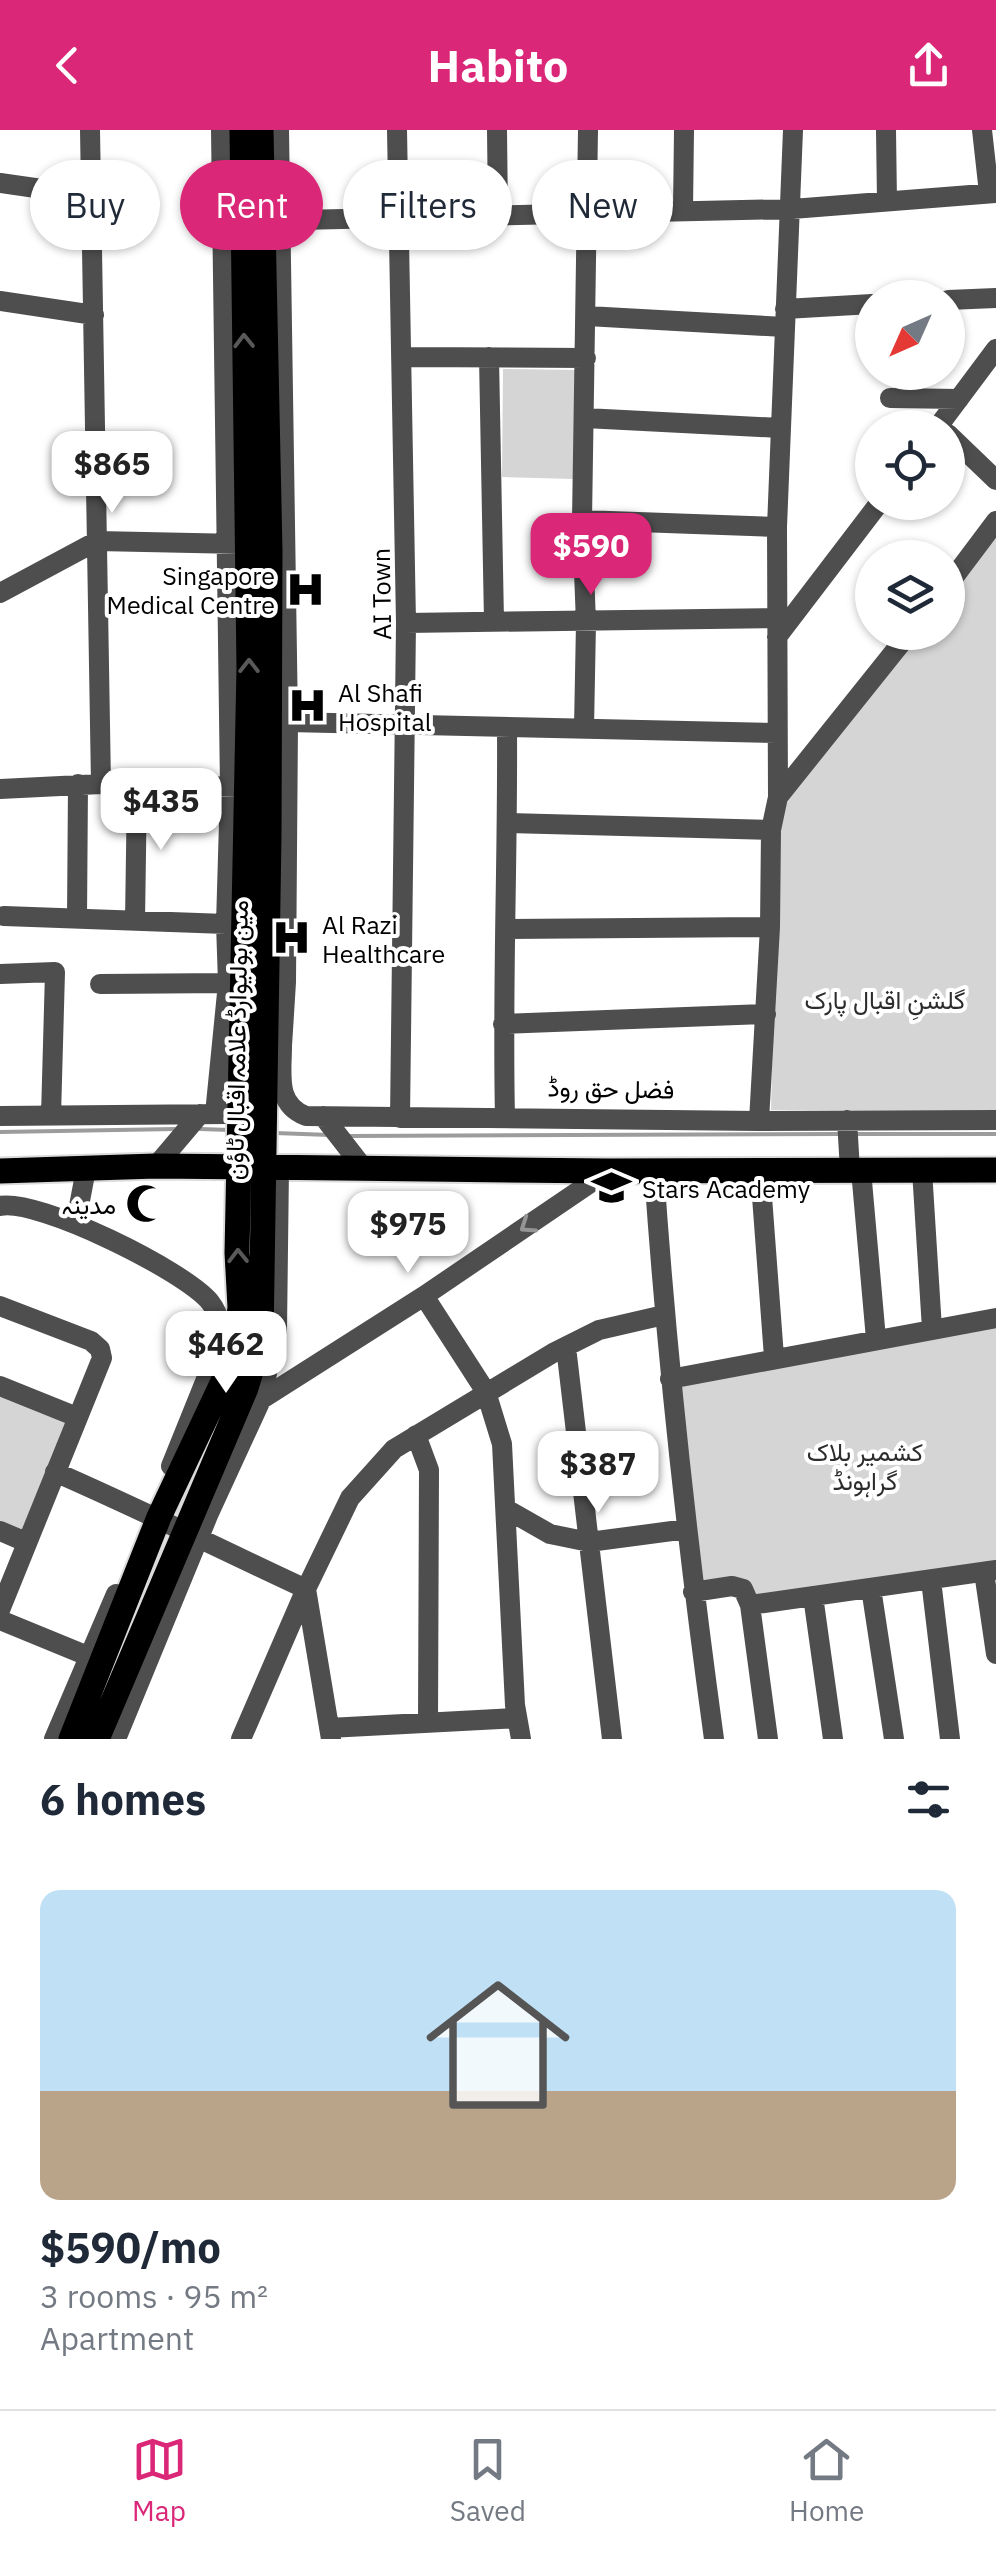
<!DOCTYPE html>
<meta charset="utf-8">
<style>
:root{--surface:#fff;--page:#f6f6f7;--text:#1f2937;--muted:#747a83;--line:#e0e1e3;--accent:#db2777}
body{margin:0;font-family:"IBM Plex Sans",Vazirmatn,sans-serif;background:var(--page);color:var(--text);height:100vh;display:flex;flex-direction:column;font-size:38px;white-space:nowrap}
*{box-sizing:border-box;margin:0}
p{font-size:32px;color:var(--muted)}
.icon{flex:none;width:55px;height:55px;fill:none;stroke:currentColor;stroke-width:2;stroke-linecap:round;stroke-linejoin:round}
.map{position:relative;height:1609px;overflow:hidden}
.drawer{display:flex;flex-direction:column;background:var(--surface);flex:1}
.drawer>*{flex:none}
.banner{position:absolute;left:30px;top:30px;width:938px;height:90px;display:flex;gap:20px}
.needle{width:65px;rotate:225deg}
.controls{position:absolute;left:855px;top:150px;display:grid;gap:20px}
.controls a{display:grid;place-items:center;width:110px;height:110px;border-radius:50%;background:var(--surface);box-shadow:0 2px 8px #0004;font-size:50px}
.price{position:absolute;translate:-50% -85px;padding:0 22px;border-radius:20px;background:#fff;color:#222;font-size:32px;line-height:65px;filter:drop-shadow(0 2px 5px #0008)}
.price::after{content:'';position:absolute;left:50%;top:60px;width:30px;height:22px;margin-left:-15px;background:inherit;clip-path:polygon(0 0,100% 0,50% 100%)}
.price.on{background:var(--accent);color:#fff}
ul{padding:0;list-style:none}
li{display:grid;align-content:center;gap:20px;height:530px;padding:0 40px}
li+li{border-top:2px solid var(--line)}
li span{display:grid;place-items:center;height:310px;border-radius:20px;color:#555}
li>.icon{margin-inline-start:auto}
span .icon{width:180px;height:180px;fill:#fffc;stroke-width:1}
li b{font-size:42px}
h2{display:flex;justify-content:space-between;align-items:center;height:120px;padding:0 40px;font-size:42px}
.chip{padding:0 35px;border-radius:45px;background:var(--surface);box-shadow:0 2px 8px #0004;font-size:35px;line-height:90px}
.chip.on{background:var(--accent);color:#fff}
header{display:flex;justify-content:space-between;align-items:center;height:130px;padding:0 40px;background:var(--accent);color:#fff;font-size:45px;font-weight:700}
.menu{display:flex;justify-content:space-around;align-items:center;height:140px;border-top:2px solid var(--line);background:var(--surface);font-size:28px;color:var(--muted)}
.menu a{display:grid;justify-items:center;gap:5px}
.menu .on{color:var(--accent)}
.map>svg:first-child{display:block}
</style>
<header><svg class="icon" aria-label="back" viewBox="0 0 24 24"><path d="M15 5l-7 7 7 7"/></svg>Habito<svg class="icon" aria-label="share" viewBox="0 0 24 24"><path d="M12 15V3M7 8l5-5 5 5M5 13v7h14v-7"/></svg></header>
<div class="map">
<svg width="996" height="1609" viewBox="0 0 996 1609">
<rect width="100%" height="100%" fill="#fff"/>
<path fill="#d5d5d5" d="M503 239 575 240 574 349 502 347Z
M996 390V981L771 980 778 667 909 503 948 502V452Z
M996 1188V1440L750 1475 746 1464 693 1462 670 1249Z
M0 1264 69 1293 23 1407 0 1397Z"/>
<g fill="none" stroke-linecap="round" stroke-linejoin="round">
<path stroke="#9c9c9c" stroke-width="4" d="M200 999 230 1000
M0 1002 175 999
M275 1003 330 1005
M855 1004H996
M350 1006 840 1004"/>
<defs>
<path id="major" d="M0 1041 156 1036 608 1041 996 1040
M71 1609 159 1387 235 1226 240 1177 237 1123 249 538 242 0
M97 1609 246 1258 261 1208 269 705 270 421 261 0"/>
</defs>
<use href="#major" stroke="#dbdbdb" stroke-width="29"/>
<path stroke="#4e4e4e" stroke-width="20" d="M90 0 101 654
M279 0 288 592
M397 0 406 493 400 988
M497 0 498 85
M886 0 887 71
M982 0 989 63
M0 53 91 66
M683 80 684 0
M250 91 792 79 996 63
M948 170 996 168
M0 171 94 185
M785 179 872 174
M587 186 784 197
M402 227 586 228
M489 227 494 491
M890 268 959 269
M585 288 780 298
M937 298 996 219
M948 304 996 350
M582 390 777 397
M948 455 996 391
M0 463 97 411 240 414
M406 493 777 488
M777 507 880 372
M584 598 586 493 582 390 588 0
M0 659 101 654 241 657
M778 667 910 502
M508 693 771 700
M4 786 226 794
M77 789 78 654
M135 791 137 655
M507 799 770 797
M0 844 55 842 51 986
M100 854 228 853
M503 894 766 884
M264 915 282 916 286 852 288 592 777 603
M282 916C282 944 275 974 306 986L759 991 996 990
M215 984 228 853 226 794 230 658 221 0
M0 986 228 984
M323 986 365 1040
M505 987C502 857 508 727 507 598
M847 990 850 1040
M759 991 770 797 771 700 778 667 777 397 793 0
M156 1036 200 984
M760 1040 774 1227
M861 1040 876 1209
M922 1040 932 1199
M654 1041C667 1231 688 1420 714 1609
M0 1076C38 1068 185 1141 210 1172 221 1186 221 1200 219 1217L171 1336
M76 1092 86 1039
M424 1166 486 1262 502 1314 515 1575 521 1609
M0 1176 91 1211 100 1219 102 1228 0 1480
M566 1217 612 1609
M670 1249 996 1188
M0 1256 77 1287
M254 1274 424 1166 608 1041
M416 1305 429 1340 428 1593
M55 1342C140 1379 222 1420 306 1459L331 1609
M506 1379 550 1404 589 1412 687 1399
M0 1401 26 1412
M984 1442 996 1524
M931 1450 950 1609
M871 1458 894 1609
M693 1462 732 1456 743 1459 750 1475 996 1440
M813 1466 833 1609
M750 1475 768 1609
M0 1490 100 1531
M329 1598 517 1588
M54 1609 116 1464
M116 1609 209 1383 261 1270 277 1199 279 1038
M241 1609 306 1459 350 1368 394 1319 553 1223 599 1200 664 1185"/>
<use href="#major" stroke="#000" stroke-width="25"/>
</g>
<defs><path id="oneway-chevron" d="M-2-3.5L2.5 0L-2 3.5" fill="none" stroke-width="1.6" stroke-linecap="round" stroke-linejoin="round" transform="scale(2.5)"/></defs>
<g stroke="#595959">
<use href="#oneway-chevron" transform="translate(244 211) rotate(-91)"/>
<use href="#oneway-chevron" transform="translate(249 536) rotate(-90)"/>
<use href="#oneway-chevron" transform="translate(238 1126) rotate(-91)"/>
</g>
<use stroke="#959595" href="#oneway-chevron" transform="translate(527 1096) rotate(146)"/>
<defs>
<symbol id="hospital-bare" viewBox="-9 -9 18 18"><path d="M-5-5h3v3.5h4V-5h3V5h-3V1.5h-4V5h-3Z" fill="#000" stroke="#fff" stroke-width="2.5" paint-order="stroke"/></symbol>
<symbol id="school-bare" viewBox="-9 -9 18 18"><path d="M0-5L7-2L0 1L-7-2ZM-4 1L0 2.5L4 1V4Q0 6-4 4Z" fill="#000" stroke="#fff" stroke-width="2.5" paint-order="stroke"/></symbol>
<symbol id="mosque-bare" viewBox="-9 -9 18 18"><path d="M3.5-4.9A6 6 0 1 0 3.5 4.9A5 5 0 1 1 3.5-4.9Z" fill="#000" stroke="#fff" stroke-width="2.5" paint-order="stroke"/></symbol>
</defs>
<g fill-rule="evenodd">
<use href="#hospital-bare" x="278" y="432" width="55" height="55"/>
<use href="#hospital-bare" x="280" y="548" width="55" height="55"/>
<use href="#hospital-bare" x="264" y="780" width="55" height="55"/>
<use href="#school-bare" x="584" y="1030" width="55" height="55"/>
<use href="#mosque-bare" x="118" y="1046" width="55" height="55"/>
</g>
<g text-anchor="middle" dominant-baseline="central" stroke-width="8" stroke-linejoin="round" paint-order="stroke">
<g font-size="25" fill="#000" stroke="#fff" text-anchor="start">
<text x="275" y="445" text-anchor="end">Singapore<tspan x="275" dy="29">Medical Centre</tspan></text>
<text x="338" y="562">Al Shafi<tspan x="338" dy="29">Hospital</tspan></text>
<text x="322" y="794">Al Razi<tspan x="322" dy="29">Healthcare</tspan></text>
<text x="642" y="1058">Stars Academy</text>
<text x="116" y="1074" text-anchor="end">مدینہ</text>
</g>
<g font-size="25" fill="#000" stroke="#fff">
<text transform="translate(381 464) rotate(-91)">AI Town</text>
<text transform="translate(236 910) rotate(-89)">مین بولیوارڈ علامہ اقبال ٹاؤن</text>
<text transform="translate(611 958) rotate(1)">فضل حق روڈ</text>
</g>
<g font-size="25" fill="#2c2c2c" stroke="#fff">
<text x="885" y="869">گلشنِ اقبال پارک</text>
<text x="865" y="1321">کشمیر بلاک<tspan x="865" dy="29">ﮔﺮﺍﮨﻮﻧﮉ</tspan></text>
</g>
</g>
</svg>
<div class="controls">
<a><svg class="needle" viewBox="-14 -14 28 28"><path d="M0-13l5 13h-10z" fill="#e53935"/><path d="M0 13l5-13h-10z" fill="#747a83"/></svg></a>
<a><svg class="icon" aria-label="locate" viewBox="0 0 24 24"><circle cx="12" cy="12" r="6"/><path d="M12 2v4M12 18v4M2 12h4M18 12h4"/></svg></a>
<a><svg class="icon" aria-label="layers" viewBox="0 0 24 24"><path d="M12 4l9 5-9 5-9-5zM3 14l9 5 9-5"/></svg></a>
</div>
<b class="price" style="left:112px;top:386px">$865</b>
<b class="price on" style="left:591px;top:468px">$590</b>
<b class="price" style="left:161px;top:723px">$435</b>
<b class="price" style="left:408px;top:1146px">$975</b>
<b class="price" style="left:226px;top:1266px">$462</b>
<b class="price" style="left:598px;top:1386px">$387</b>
<div class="banner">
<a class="chip">Buy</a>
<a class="chip on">Rent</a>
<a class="chip">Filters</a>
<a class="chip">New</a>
</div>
</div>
<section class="drawer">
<h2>6 homes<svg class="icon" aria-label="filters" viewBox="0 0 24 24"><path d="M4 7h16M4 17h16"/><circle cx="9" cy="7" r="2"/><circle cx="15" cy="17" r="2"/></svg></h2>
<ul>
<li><span style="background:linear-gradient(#bfe0f5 65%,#b9a48a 0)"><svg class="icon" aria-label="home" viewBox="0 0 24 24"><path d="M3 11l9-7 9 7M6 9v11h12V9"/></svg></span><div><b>$590/mo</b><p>3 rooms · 95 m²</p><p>Apartment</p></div></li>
</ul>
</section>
<nav class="menu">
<a class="on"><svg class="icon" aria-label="map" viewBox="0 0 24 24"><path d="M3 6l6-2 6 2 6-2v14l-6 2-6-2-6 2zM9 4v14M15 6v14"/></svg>Map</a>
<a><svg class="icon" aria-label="saved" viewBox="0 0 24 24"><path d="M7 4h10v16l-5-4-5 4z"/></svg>Saved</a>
<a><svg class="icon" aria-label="home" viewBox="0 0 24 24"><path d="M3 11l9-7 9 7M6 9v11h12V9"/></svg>Home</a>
</nav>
